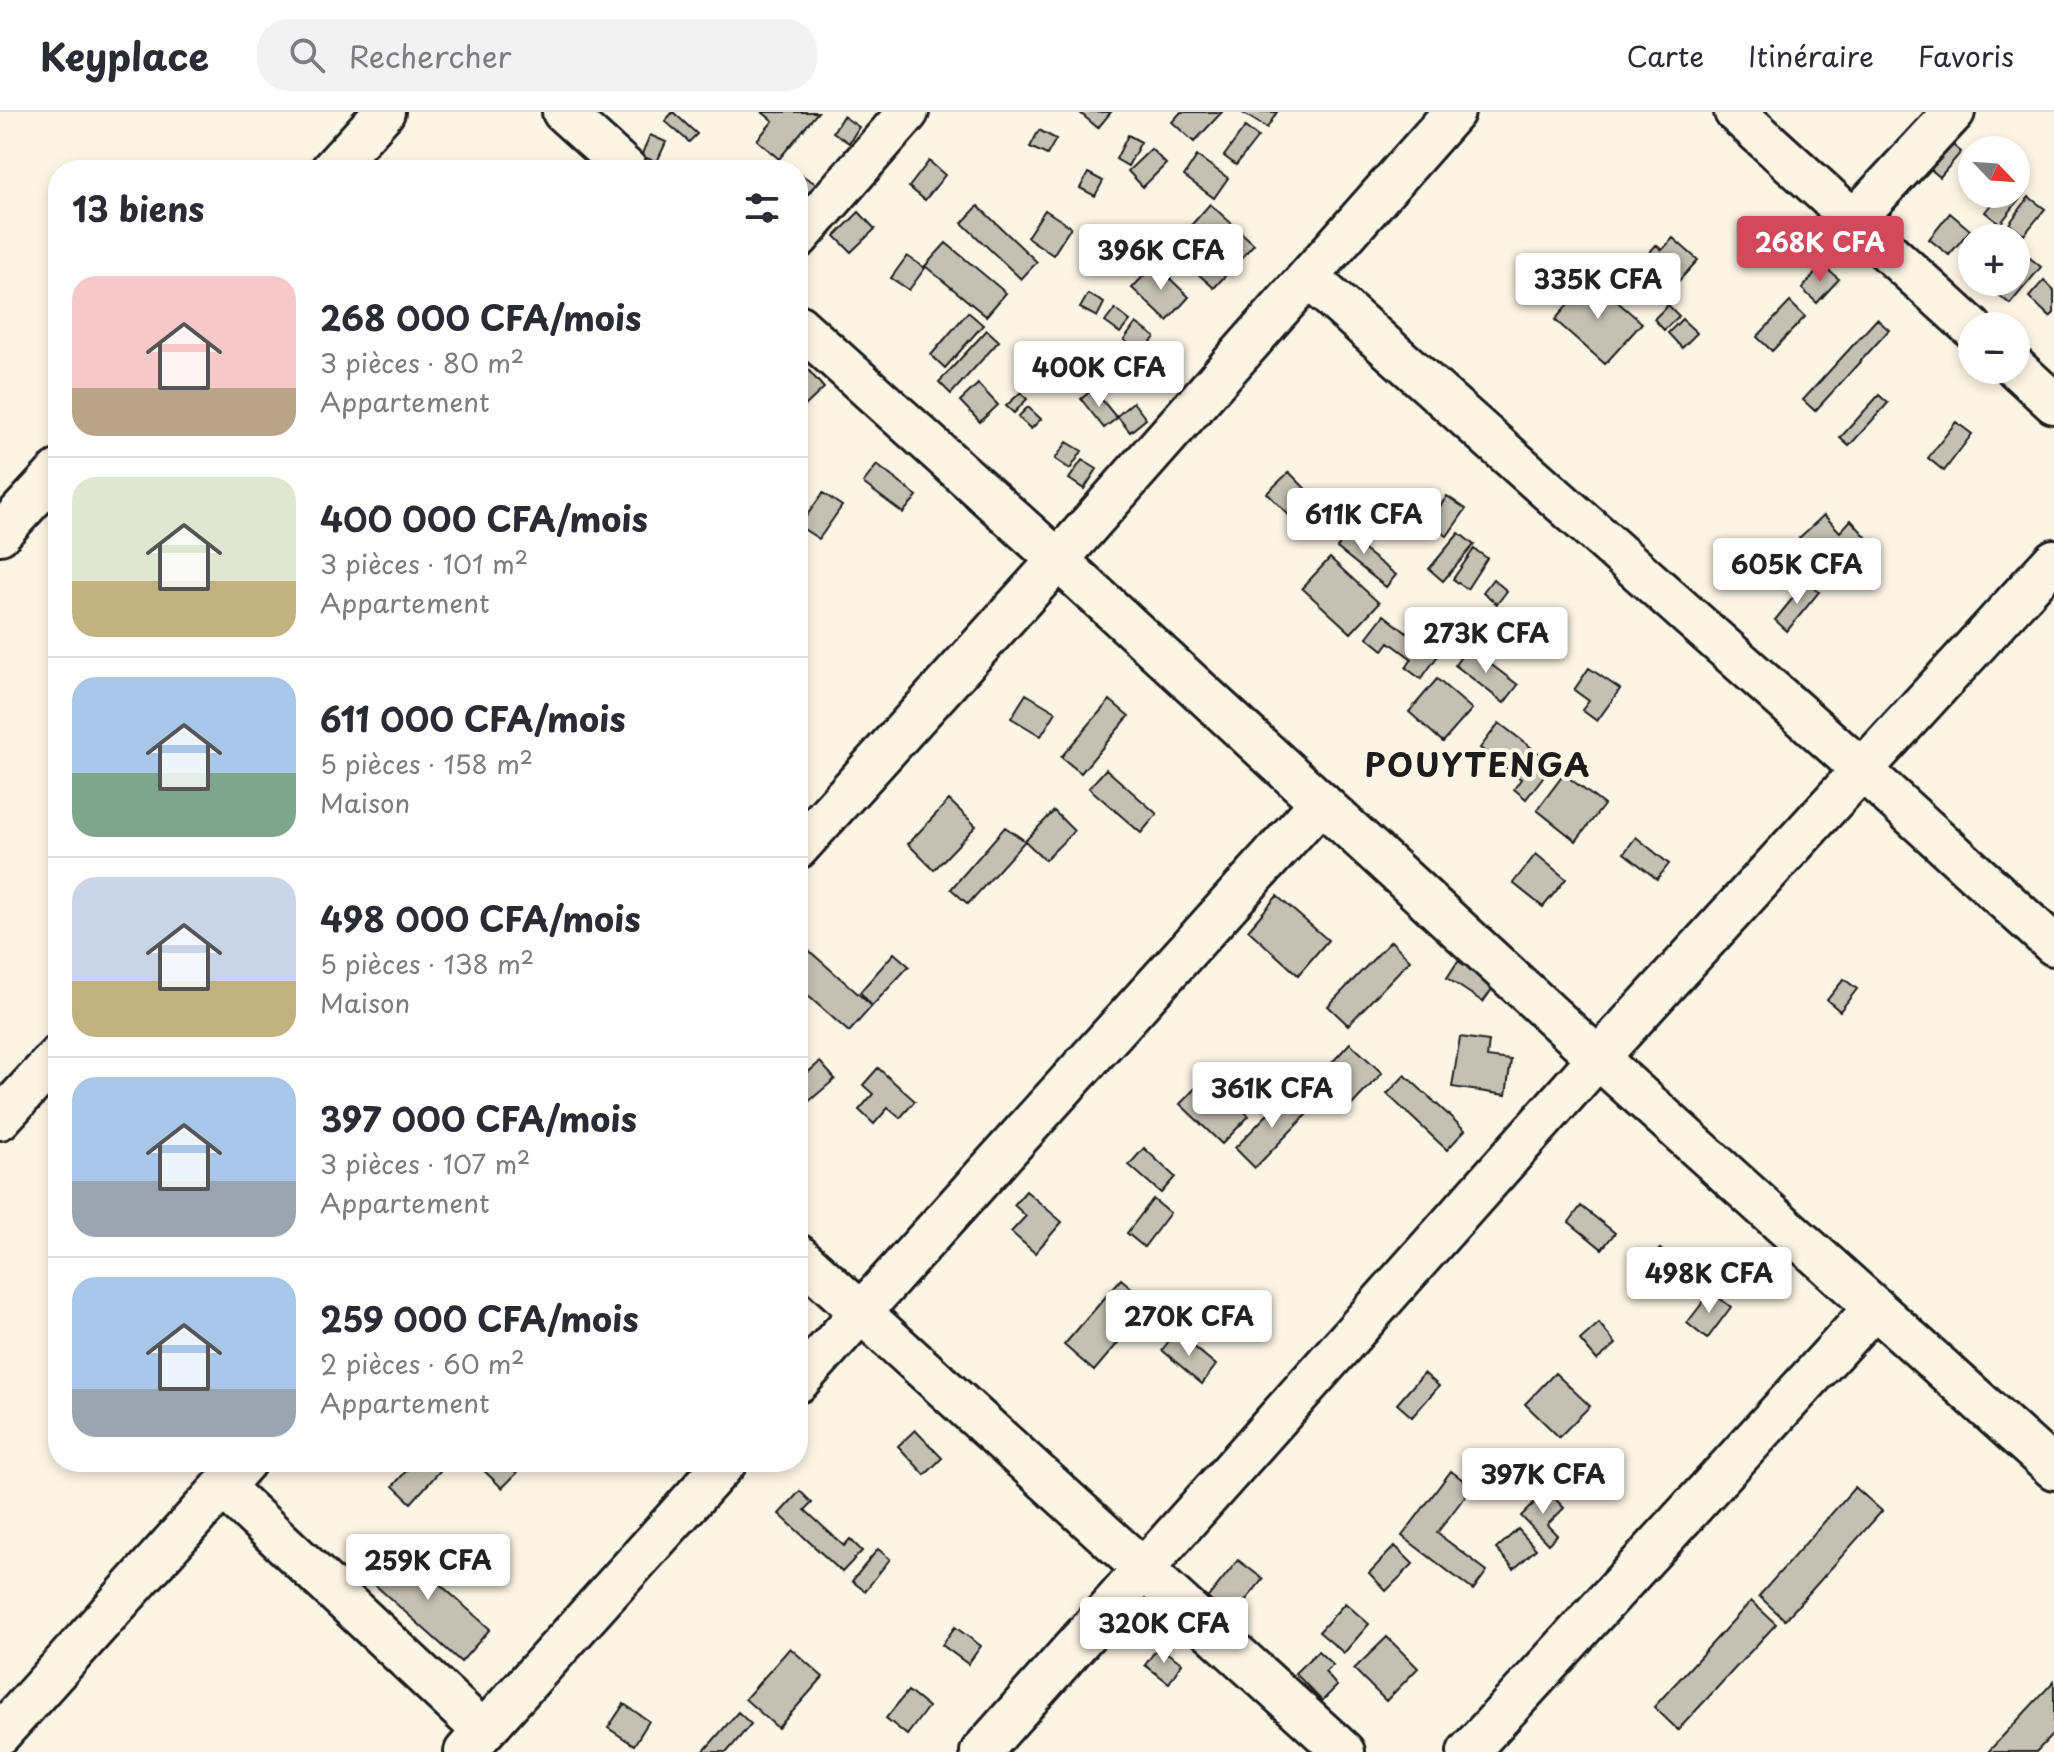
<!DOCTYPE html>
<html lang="fr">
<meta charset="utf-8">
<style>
:root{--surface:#fff;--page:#f2f2f3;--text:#2b2b33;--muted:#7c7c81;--line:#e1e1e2;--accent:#d1495b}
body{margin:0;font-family:"Playpen Sans",sans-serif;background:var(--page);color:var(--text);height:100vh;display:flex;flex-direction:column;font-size:30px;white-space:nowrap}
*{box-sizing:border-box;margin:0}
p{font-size:26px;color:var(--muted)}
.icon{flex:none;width:44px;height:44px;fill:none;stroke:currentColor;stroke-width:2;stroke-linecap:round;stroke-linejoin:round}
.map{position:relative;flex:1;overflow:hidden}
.drawer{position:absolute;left:48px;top:48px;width:760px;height:1312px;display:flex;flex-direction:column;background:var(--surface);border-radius:32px;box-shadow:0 4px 12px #0003}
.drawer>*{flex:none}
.needle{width:52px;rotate:115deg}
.buttons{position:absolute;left:1958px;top:24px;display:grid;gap:16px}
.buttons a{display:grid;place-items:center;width:72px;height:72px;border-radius:50%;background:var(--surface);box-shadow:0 4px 12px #0003;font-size:40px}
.price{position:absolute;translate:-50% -68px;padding:0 18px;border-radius:8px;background:#fff;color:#222;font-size:26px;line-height:52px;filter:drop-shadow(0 2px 4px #0008)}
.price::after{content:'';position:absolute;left:50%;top:48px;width:24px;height:18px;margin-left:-12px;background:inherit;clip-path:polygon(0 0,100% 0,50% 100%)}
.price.on{background:var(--accent);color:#fff}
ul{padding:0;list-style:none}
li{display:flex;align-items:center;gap:24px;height:200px;padding:0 24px}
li+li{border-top:2px solid var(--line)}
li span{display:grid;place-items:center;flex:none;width:224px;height:160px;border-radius:24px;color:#555}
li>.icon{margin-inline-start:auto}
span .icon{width:96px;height:96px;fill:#fffc;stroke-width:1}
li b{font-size:34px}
h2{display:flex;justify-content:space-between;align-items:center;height:96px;padding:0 24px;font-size:34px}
header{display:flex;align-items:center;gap:48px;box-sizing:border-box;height:112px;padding:0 40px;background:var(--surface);border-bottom:2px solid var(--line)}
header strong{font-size:38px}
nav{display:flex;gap:44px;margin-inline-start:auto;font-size:28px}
.search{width:560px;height:72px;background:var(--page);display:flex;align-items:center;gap:20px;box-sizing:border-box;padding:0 28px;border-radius:32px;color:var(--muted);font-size:30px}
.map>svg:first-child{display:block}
</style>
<header>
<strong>Keyplace</strong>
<div class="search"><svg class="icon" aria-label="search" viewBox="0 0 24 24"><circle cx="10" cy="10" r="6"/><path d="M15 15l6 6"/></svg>Rechercher</div>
<nav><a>Carte</a><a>Itinéraire</a><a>Favoris</a></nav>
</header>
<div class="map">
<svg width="2054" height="1640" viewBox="0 0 2054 1640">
<rect width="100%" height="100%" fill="#fcf5e5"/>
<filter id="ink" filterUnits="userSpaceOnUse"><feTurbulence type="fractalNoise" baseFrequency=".0125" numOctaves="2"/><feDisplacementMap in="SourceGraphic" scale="16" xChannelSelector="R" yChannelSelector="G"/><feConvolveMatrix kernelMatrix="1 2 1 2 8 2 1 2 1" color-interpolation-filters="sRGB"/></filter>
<g filter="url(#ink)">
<path fill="#c4c0b3" stroke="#1c1c1c" stroke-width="2" d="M673 0 697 22 689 30 665 9Z
M762 0H818L779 47 757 28 773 9Z
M1079 0H1111L1098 16Z
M1181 0H1222L1194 30 1172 10Z
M1241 0H1277L1267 16Z
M843 4 859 15 849 31 833 20Z
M1245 15 1258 25 1236 53 1224 44Z
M1039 18 1056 27 1047 43 1030 35Z
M650 23 666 30 657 50 641 44Z
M1128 23 1141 30 1128 54 1116 47Z
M1943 25 1961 40 1940 65 1923 51Z
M1151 37 1166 52 1143 75 1128 59Z
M1197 44 1228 66 1214 86 1184 64Z
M929 49 945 63 925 88 909 75Z
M798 61 818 73 809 88 798 82Z
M1088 61 1103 69 1095 84 1080 76Z
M2016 71 2026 79 2000 112 1985 100 1999 82H2016Z
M2029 85 2045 97 2024 123 2009 112Z
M1210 92 1254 132 1214 176 1170 137Z
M978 94 1037 150 1021 167 962 111Z
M1045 98 1071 115 1053 143 1027 125Z
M859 100 875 117 851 140 835 124Z
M1950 101 1970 118 1949 143 1929 127Z
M1673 126 1698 148 1674 174 1644 147 1656 133 1662 138Z
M946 131 1006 181 986 204 925 154Z
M2025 142 2041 155 2010 192 1994 179 2001 170H2016V152Z
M907 144 925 156 909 178 891 166Z
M1155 152 1189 185 1167 209 1132 176Z
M1822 153 1839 167 1817 191 1802 177Z
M1590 166 1642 211 1605 252 1555 208Z
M2044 168 2054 178V201L2050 205 2029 185Z
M1088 182 1104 191 1097 205 1080 196Z
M1790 190 1805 205 1772 239 1757 225Z
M1668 193 1679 204 1664 218 1654 207Z
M1115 197 1130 209 1120 221 1105 210Z
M968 200 983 213 945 256 931 243Z
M1682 207 1697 221 1682 236 1668 221Z
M1877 207 1889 218 1815 299 1803 288Z
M1136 211 1155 225 1142 242 1124 228Z
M987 218 999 229 951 282 939 270Z
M802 251 824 276 805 294 798 287V255Z
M978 272 998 293 980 310 960 289Z
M1093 277 1117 306 1104 316 1081 287Z
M1021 280 1027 287 1014 301 1006 294Z
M1879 283 1888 291 1849 334 1840 326Z
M1133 290 1146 307 1130 320 1117 304Z
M1028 295 1041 307 1031 317 1018 305Z
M1956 310 1972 322 1944 359 1928 346Z
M1067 330 1082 339 1070 357 1055 347Z
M1082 348 1097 357 1084 377 1069 367Z
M877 353 917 384 903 401 863 371Z
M1289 360 1335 407 1313 428 1267 381Z
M823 381 842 394 819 427 799 414Z
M1447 384 1466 397 1447 424 1429 411Z
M1824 403 1840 420 1851 408 1867 426 1821 470 1807 455 1817 446 1799 426Z
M1355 412 1369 423 1360 435 1396 463 1386 475 1337 436Z
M1459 421 1474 433 1443 469 1429 457Z
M1474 437 1487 446 1467 477 1453 467Z
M1330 446 1379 491 1351 521 1302 476Z
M1493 467 1507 479 1497 492 1483 480Z
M1806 470 1819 480 1787 519 1775 508Z
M1384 503 1437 545 1421 567 1406 556 1412 547 1389 530 1383 538 1367 525Z
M1468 535 1518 573 1504 591 1455 553Z
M1589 556 1620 577 1597 609 1582 598 1589 589 1574 578Z
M1437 567 1472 597 1443 630 1409 600Z
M1026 582 1056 600 1041 624 1011 606Z
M1110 588 1129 604 1081 661 1061 645Z
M1499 611 1553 652 1526 687 1514 677 1521 667 1480 636Z
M1106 657 1157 702 1141 721 1089 676Z
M1564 662 1604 693 1576 729 1537 698Z
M949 688 976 714 934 758 908 732Z
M1054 699 1074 719 1045 748 1025 729Z
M1005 715 1025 729 968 792 951 777Z
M1636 725 1669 752 1657 767 1624 741Z
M1536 742 1566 767 1543 795 1513 771Z
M1277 784 1328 828 1298 863 1248 818Z
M798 829 872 894 849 920 798 875Z
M1391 829 1410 848 1348 913 1328 894Z
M894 841 909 854 872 894 860 880Z
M1458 849 1495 873 1483 890 1447 866Z
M1844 867 1857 877 1840 899 1827 888Z
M1460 925 1489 929 1487 945 1511 948 1506 983 1452 975Z
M1350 931 1382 961 1349 996 1317 967Z
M820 950 835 967 800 997 798 969Z
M878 956 915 989 900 1006 888 996 874 1012 859 998 873 982 863 973Z
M1405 963 1465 1018 1447 1038 1387 982Z
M1207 964 1249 1004 1222 1032 1180 992Z
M1288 981 1308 1001 1255 1056 1235 1036Z
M1144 1036 1175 1065 1161 1081 1129 1053Z
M1026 1079 1062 1110 1035 1141 1011 1120 1026 1104 1014 1093Z
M1153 1087 1170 1101 1144 1135 1127 1121Z
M1581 1094 1615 1121 1602 1137 1569 1110Z
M1660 1137 1675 1150 1648 1179 1634 1166Z
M1121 1167 1151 1192 1094 1259 1064 1233Z
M1711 1180 1731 1195 1707 1227 1687 1211Z
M1599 1211 1616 1232 1597 1248 1580 1228Z
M1176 1220 1216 1253 1202 1272 1162 1238Z
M1424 1261 1439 1274 1412 1305 1397 1292Z
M1555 1261 1590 1294 1559 1325 1525 1292Z
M915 1318 942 1346 925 1363 898 1334Z
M414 1350H448L411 1391 393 1374Z
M475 1350H513L509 1354 517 1361 502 1376Z
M1451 1359 1472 1375 1437 1421 1487 1459 1473 1478 1402 1424Z
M1855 1375 1882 1399 1785 1508 1759 1484Z
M1547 1378 1564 1396 1547 1413 1557 1423 1548 1432 1521 1404Z
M800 1379 812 1391 805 1398 844 1434 850 1427 862 1439 842 1460 779 1402Z
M1518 1417 1536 1437 1514 1457 1496 1437Z
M394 1431 490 1517 461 1550 365 1464Z
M1395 1434 1413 1452 1386 1479 1369 1461Z
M878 1437 890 1447 865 1479 852 1469Z
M1238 1448 1263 1467 1229 1509 1205 1489Z
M1751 1489 1776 1512 1678 1618 1654 1595Z
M1345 1491 1369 1512 1344 1541 1319 1520Z
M955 1515 981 1534 968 1552 942 1533Z
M1387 1525 1418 1556 1386 1589 1354 1557Z
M1158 1535 1182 1551 1169 1571 1145 1553Z
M790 1536 823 1565 778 1616 745 1587Z
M1318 1539 1333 1553 1325 1560 1337 1574 1322 1589 1295 1561Z
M2054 1569V1621L2036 1640H1988Z
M908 1579 928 1595 907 1623 886 1606Z
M624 1592 649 1609 634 1633 608 1616Z
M738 1600 751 1612 727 1640H703Z"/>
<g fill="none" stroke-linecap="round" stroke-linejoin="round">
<defs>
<path id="minor" d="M563 0 627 58
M1735 0 1972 216
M331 58 384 0
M1854 108 1954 0
M798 126 908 0
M1308 165 1861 657 2054 833
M798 213 1058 448 1598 946 2054 1357
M2016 256 2054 291
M0 422 58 359
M798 736 1058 448 1454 0
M0 1007 58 944
M798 1143 1344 1640
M798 1270 1321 690
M223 1375 483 1619
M0 1622 245 1350
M465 1640 726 1350
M981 1640 1598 946 2054 448
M1468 1640 1875 1195"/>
</defs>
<use href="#minor" stroke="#1c1c1c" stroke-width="46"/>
<use href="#minor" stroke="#fcf5e5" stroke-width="40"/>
</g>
</g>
<g text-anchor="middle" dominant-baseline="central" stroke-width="8" stroke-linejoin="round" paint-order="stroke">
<g font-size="32" font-weight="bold" letter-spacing="2" fill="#1c1c1c" stroke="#fcf5e5">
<text x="1478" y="652">POUYTENGA</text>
</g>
</g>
</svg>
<div class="buttons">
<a><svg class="needle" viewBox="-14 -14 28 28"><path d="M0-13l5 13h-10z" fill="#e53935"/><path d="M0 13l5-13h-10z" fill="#7c7c81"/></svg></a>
<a>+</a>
<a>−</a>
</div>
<b class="price on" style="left:1820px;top:172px">268K CFA</b>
<b class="price" style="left:1161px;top:180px">396K CFA</b>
<b class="price" style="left:1598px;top:209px">335K CFA</b>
<b class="price" style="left:1099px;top:297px">400K CFA</b>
<b class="price" style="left:1364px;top:444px">611K CFA</b>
<b class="price" style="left:1797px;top:494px">605K CFA</b>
<b class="price" style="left:1486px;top:563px">273K CFA</b>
<b class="price" style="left:1272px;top:1018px">361K CFA</b>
<b class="price" style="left:1709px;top:1203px">498K CFA</b>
<b class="price" style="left:1189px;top:1246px">270K CFA</b>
<b class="price" style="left:1543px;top:1404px">397K CFA</b>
<b class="price" style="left:428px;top:1490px">259K CFA</b>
<b class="price" style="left:1164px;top:1553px">320K CFA</b>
<section class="drawer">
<h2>13 biens<svg class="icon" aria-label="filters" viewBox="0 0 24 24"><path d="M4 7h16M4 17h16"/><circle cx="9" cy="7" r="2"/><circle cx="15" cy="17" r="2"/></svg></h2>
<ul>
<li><span style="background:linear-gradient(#f6c9c9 70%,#b9a48a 0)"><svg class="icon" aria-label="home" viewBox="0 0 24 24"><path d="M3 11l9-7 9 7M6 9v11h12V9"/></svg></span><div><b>268 000 CFA/mois</b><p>3 pièces · 80 m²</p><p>Appartement</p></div></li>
<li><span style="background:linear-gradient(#dfe7d0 65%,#c2b280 0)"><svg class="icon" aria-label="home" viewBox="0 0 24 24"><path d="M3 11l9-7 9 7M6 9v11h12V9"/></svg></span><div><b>400 000 CFA/mois</b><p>3 pièces · 101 m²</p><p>Appartement</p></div></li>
<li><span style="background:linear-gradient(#a9c7e8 60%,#7fa58c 0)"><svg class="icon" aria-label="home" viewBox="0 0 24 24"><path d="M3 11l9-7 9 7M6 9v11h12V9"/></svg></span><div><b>611 000 CFA/mois</b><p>5 pièces · 158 m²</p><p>Maison</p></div></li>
<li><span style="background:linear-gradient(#c9d6e8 65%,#c2b280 0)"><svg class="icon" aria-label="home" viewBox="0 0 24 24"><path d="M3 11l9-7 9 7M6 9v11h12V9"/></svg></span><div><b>498 000 CFA/mois</b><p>5 pièces · 138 m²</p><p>Maison</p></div></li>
<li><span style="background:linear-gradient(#a9c7e8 65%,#9aa5b1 0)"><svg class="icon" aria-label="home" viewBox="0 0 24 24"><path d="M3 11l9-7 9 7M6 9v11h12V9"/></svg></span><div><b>397 000 CFA/mois</b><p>3 pièces · 107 m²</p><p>Appartement</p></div></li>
<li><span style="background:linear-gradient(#a9c7e8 70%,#9aa5b1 0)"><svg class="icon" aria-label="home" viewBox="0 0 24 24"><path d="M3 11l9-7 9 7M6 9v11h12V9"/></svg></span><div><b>259 000 CFA/mois</b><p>2 pièces · 60 m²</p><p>Appartement</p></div></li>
</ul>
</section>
</div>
